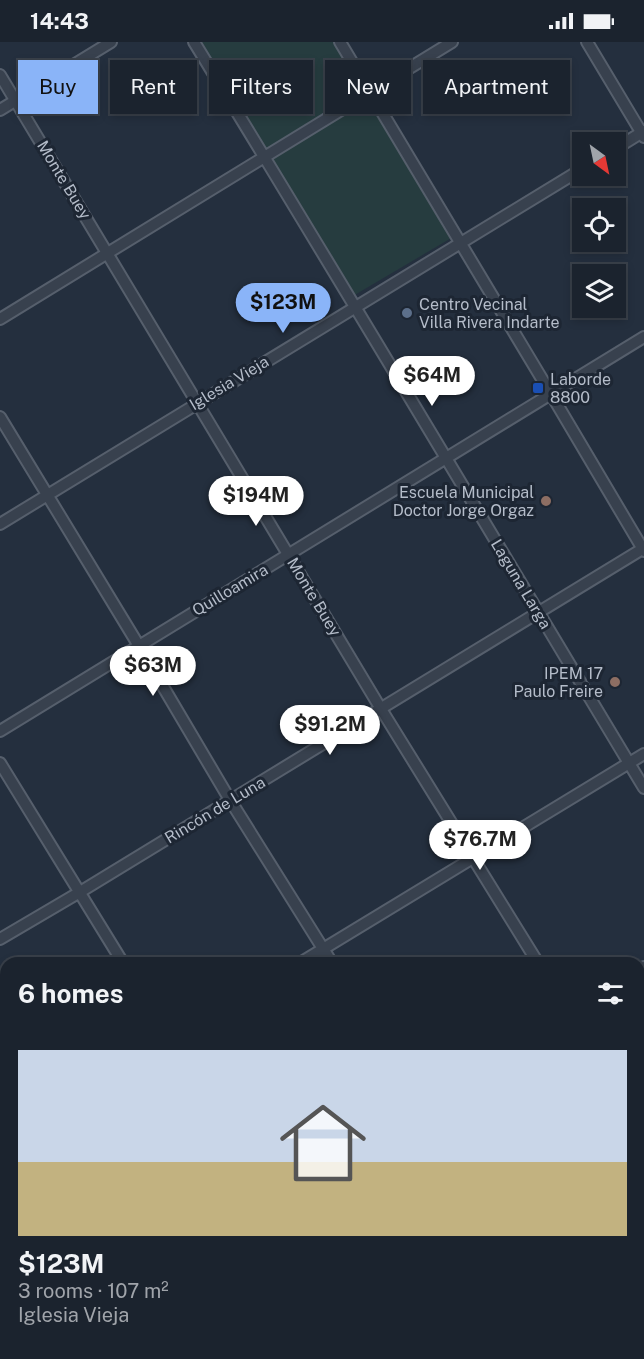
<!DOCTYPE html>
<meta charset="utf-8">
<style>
:root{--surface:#1b232e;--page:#282f3a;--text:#f1f3f6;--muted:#a0a4aa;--line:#39404a;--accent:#8ab4f8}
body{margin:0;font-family:"Public Sans",sans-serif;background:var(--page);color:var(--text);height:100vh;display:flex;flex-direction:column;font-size:22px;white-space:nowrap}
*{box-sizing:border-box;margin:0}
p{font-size:20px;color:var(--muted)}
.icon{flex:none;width:33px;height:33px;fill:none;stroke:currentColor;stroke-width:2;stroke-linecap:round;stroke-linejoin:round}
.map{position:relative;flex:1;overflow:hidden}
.sheet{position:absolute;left:0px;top:915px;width:645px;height:402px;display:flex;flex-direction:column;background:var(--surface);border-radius:18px 18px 0 0;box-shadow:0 3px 9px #0003,0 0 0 2px var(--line)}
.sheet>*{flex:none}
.banner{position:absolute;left:18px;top:18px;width:609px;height:54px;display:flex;gap:12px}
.needle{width:39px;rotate:147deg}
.tools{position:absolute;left:572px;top:90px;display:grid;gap:12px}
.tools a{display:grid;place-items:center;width:54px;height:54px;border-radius:0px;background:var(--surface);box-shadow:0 3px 9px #0003,0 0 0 2px var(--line);font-size:30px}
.price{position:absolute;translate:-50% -51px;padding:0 14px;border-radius:21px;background:#fff;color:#222;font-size:20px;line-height:39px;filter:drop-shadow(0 2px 3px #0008)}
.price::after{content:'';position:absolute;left:50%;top:36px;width:18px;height:14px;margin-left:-9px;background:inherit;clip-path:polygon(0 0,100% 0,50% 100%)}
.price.on{background:var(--accent);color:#111}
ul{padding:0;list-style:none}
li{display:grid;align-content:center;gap:12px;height:318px;padding:0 18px}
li+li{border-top:2px solid var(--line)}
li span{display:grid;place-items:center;height:186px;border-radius:0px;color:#555}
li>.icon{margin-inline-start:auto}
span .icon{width:108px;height:108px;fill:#fffc;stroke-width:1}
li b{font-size:26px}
h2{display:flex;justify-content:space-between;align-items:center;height:72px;padding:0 18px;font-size:26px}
.tag{padding:0 21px;border-radius:0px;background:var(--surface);box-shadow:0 3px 9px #0003,0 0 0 2px var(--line);font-size:21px;line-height:54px}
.tag.on{background:var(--accent);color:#111}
.status{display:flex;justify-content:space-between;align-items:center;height:42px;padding:0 30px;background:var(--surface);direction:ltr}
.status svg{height:16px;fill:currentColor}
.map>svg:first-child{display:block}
</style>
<div class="status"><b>14:43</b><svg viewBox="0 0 49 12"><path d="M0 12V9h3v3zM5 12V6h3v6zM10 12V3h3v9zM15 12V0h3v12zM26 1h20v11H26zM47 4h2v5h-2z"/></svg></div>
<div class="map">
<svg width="644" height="1317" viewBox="0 0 644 1317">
<rect width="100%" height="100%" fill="#242f3e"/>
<path fill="#263c3f" d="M200 0H336L365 49 265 109Z
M369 55 453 195 353 254 270 115Z"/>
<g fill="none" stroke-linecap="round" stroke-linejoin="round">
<defs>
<path id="minor" d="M194 0C346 247 494 497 644 746
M340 0 551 352 644 509
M587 0 644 95
M0 33 381 667 538 921
M0 68 111 0
M615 107 644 89
M0 277 452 0
M0 375 139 604 230 758 332 921
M0 482 582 127
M0 689 644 295
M0 721 123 921
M0 897 80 850 644 506
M300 921 644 712
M639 928 644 925
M639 1086 644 1095
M639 1131 644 1128
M0 1171 6 1167
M359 1311 363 1317
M569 1311 573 1317
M57 1317 67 1311
M340 1317 349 1311"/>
<path id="primary" d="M0 1071 6 1081
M147 1311 151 1317"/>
</defs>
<use href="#minor" stroke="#565f6c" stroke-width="14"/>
<use href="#primary" stroke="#414a57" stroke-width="21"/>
<use href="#minor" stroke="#38414e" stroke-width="10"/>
<use href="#primary" stroke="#56606e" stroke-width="18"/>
</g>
<circle fill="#5c6f8a" stroke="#1d2633" stroke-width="2" cx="407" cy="271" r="6"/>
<rect fill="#1a4fb4" stroke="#1d2633" stroke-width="2" x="532" y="340" width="12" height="12" rx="3"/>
<g fill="#8d6e63" stroke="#1d2633" stroke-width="2">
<circle cx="546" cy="459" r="6"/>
<circle cx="615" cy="640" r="6"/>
</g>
<g text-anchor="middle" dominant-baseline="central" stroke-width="6" stroke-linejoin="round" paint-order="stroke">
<g font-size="16" fill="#b4bcc9" stroke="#1d2633">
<text transform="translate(64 138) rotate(59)">Monte Buey</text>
<text transform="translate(229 341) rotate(-31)">Iglesia Vieja</text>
<text transform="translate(521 542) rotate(59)">Laguna Larga</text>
<text transform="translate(230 548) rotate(-31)">Quilloamira</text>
<text transform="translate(314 555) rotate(59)">Monte Buey</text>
<text transform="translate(215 768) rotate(-31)">Rincón de Luna</text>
</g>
<g font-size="16" fill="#b4bcc9" stroke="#1d2633" text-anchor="start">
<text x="419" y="262">Centro Vecinal<tspan x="419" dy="18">Villa Rivera Indarte</tspan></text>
<text x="550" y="337">Laborde<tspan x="550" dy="18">8800</tspan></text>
<text x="534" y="450" text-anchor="end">Escuela Municipal<tspan x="534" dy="18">Doctor Jorge Orgaz</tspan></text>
<text x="603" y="631" text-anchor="end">IPEM 17<tspan x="603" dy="18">Paulo Freire</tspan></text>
</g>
</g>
</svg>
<div class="tools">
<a><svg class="needle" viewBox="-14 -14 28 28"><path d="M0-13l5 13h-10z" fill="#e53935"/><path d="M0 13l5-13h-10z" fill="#a0a4aa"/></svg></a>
<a><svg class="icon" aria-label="locate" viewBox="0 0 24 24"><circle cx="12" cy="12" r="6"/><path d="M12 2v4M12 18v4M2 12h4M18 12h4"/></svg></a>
<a><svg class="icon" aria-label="layers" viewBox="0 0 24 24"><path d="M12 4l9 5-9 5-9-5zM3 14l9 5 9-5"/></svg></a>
</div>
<b class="price on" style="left:283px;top:292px">$123M</b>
<b class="price" style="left:432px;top:365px">$64M</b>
<b class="price" style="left:256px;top:485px">$194M</b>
<b class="price" style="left:153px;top:655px">$63M</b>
<b class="price" style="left:330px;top:714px">$91.2M</b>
<b class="price" style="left:480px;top:829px">$76.7M</b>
<div class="banner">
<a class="tag on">Buy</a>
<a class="tag">Rent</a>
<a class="tag">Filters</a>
<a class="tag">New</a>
<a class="tag">Apartment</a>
</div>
<section class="sheet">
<h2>6 homes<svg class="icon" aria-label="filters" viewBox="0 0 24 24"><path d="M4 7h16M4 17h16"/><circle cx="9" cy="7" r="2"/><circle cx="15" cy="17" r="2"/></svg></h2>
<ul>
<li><span style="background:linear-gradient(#c9d6e8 60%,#c2b280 0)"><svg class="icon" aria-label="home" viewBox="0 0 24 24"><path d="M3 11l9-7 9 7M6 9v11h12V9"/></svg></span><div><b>$123M</b><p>3 rooms · 107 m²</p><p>Iglesia Vieja</p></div></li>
</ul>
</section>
</div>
